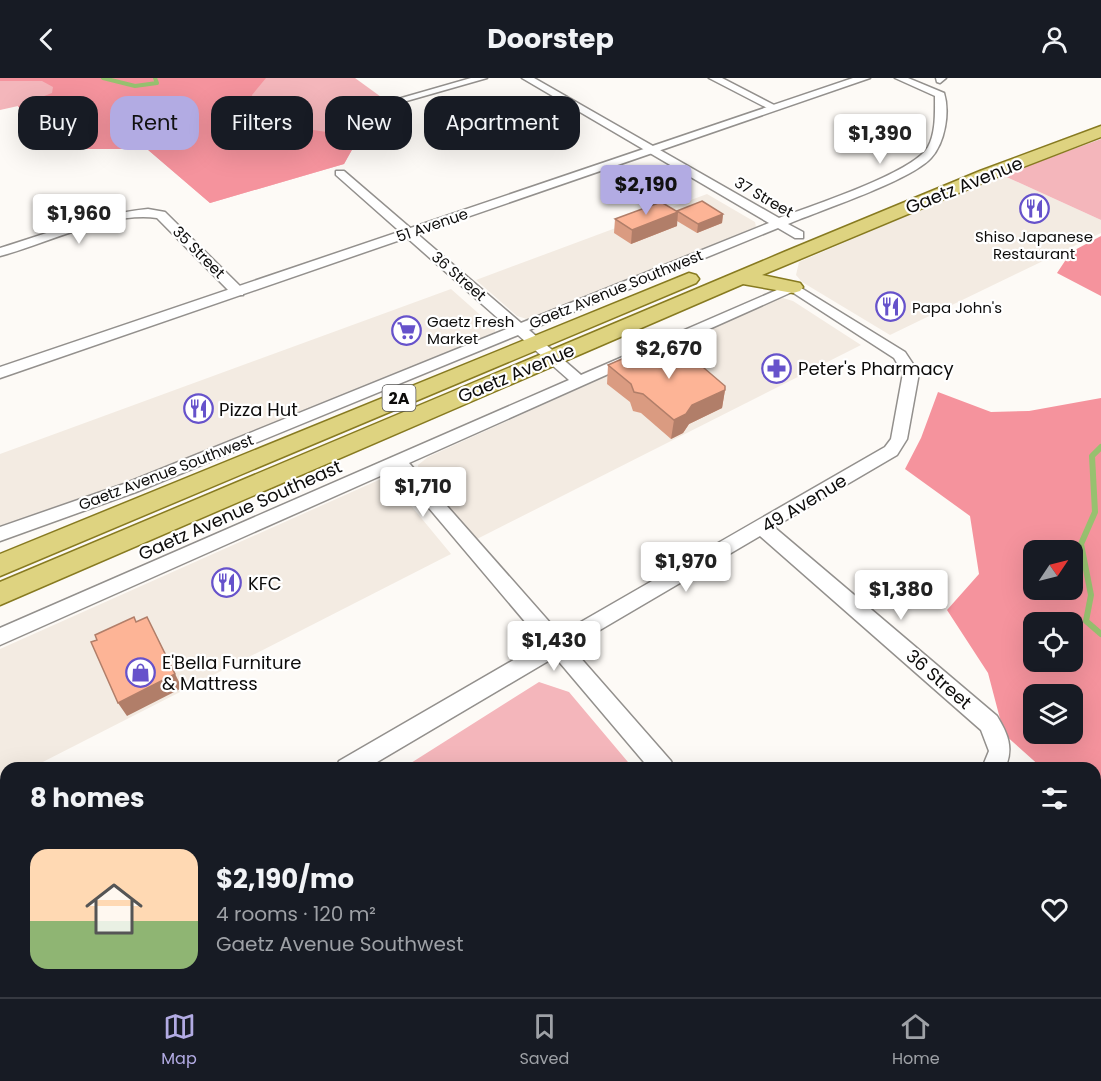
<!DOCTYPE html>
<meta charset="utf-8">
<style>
:root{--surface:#171b24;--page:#20242c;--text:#f1f3f6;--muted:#9ea1a6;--line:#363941;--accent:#b2abe3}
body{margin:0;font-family:Poppins,sans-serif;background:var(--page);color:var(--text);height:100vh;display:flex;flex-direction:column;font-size:22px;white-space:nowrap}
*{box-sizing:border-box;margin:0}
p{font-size:20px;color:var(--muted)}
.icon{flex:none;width:33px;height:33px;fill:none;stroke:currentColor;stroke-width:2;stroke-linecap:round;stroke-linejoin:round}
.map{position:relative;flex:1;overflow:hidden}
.panel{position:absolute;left:0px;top:684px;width:1101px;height:236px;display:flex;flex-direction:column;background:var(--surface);border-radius:18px 18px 0 0;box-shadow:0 6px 24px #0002}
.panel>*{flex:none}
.top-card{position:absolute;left:18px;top:18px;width:600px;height:54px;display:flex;gap:12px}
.needle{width:39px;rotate:55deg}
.buttons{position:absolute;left:1023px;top:462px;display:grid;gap:12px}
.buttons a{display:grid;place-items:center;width:60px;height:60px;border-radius:12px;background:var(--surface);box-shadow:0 6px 24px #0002;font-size:30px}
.price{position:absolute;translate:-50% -51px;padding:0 14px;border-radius:6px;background:#fff;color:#222;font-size:20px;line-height:39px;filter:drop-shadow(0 2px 3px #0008)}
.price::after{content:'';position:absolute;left:50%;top:36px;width:18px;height:14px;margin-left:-9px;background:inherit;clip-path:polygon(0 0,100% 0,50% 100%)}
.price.current{background:var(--accent);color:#111}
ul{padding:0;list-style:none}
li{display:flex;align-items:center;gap:18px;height:150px;padding:0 30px}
li span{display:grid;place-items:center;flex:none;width:168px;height:120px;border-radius:18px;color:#555}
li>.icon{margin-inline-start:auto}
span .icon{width:72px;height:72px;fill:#fffc;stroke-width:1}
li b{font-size:26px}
h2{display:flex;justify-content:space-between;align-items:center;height:72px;padding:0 30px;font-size:26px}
.pill{padding:0 21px;border-radius:18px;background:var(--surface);box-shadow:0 6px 24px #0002;font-size:21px;line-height:54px}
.pill.current{background:var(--accent);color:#111}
header{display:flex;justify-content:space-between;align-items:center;height:78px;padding:0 30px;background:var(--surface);font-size:27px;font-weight:700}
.tab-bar{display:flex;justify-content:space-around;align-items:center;height:84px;border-top:2px solid var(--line);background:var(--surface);font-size:16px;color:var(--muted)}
.tab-bar a{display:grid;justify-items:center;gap:3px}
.tab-bar .current{color:var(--accent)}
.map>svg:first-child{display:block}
</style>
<header><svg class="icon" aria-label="back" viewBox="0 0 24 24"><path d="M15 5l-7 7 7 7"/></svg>Doorstep<svg class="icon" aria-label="person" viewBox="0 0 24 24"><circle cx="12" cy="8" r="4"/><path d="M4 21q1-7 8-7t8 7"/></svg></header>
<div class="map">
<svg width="1101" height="919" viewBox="0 0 1101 919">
<rect width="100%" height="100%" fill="#fdfaf6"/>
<path fill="#f3ebe2" d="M1002 97 1101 142V155L890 257 802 204 796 197 799 184Z
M707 116 755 144 756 149 530 242 517 238 476 202Z
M451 211 495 250V254L131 405 0 451V376Z
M783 220 793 223 861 267 477 461 419 395 418 387 428 379 774 222Z
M381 401 394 407 451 476 31 690H6V703L0 706V571Z
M25 914H466L469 919H16Z"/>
<path fill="#f4b6bb" d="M0 0H355L388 24 378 33 377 38 385 44 365 49 344 86 210 125 147 71H50L18 28 0 32Z
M1101 61V142L1002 97Z
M539 604 569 614 633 690H403Z"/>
<path fill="#f5939d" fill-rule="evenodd" d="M0 0H266L252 17 257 31 307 51 359 59 344 86 210 125 147 71H50L18 28 52 15 53 9 42 3H0Z
M1101 158V218L1057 195 1071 174Z
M938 314 991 334 1029 333 1101 320V762L1095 750V690H1042L1004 656 988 595 947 532 979 496 970 438 905 391 921 360ZM1034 472H1072V512H1034ZM1034 544H1072V584H1034ZM1034 616H1072V656H1034Z
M1101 796V919H988L991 914H1095V799Z"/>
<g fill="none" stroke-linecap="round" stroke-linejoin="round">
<path stroke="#97c16f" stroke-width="4" d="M103 0 135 8 157 5 155 0"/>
<path stroke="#97c16f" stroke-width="6" d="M1101 369 1092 378 1095 434 1081 466 1091 517 1086 543 1101 556"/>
<defs>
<path id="minor" d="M471 0H487L403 24 398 21Z
M522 0H534L779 140C811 128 913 95 928 69 936 54 935 35 935 18L895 0H908L944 15C950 34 945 65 931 80 910 103 821 132 788 146L803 154V160H795L778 150 529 252 581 297 793 205 905 274 919 295 907 361 897 377 774 449 997 638C1008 656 1014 670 1005 690H982L989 673 981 652 760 458 571 569 671 683 674 690H649L555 579 367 690H336L339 683 543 565 396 391 0 567V550L569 302 518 257 136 414 0 463V449L124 406 509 250 336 97V93H344L521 245 769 145ZM792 214 894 280 903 295 891 361 885 369 560 556 409 385Z
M709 0H722L780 30 771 32Z
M936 0H946L940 5 937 4Z
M148 131 165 134 243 211V217H233L157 140C109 133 47 166 0 178V170C49 155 97 136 148 131Z
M6 875V901L0 904V878Z"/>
<path id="tertiary" d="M853 0H870L0 300V289Z"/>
<path id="primary" d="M1101 48V59L992 101 762 197 800 205 803 209 800 213 793 215 743 206 0 527V504L784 174 980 93Z
M689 195 696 197 699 201 696 205 0 498V476Z"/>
</defs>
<use href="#minor" stroke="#93908d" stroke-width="3"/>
<use href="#tertiary" stroke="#93908d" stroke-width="3"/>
<use href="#primary" stroke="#877a20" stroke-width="3"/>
<use href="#minor" fill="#fff" fill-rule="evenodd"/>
<use href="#tertiary" fill="#fff" fill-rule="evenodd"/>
<use href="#primary" fill="#ded380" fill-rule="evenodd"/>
</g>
<path fill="#da9b81" d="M677 133 723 136 722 145 697 155 677 143V148L631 166 614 155 615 141Z
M657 277 725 312 722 330 689 346 683 355 671 361 641 335 633 333 630 324 607 306 608 287Z"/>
<path fill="#b17e69" d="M678 134 677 148 631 166 632 152Z
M723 136 722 145 697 155 698 146Z
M725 312 722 330 689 346 683 355 671 361 674 342 692 327Z
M147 539 182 610 127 638 118 625Z"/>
<path fill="#fdb496" stroke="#b17e69" stroke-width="1.5" d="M702 123 723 136 698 146 677 133Z
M661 124 678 134 632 152 615 141Z
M647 270 657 277 673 270 678 274 683 272 725 308V312L692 327 686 336 674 342 643 316 634 314 631 306 608 287Z
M134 539 136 544 147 539 175 596 118 625 91 564 97 562 95 557Z"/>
<defs>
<symbol id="restaurant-ring" viewBox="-11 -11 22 22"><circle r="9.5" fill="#fff" stroke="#6652cb" stroke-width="1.5"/><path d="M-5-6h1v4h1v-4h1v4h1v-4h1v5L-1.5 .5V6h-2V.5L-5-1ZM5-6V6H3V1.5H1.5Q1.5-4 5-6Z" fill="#6652cb"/></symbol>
<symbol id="supermarket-ring" viewBox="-11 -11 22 22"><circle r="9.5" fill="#fff" stroke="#6652cb" stroke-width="1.5"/><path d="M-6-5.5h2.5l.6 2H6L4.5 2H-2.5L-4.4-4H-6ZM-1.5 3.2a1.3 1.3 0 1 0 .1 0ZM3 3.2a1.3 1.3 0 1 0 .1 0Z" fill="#6652cb"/></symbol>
<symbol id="pharmacy-ring" viewBox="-11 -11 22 22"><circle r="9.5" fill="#fff" stroke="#6652cb" stroke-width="1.5"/><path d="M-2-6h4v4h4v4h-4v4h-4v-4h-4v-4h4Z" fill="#6652cb"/></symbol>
<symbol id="shop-ring" viewBox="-11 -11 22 22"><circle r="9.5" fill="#fff" stroke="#6652cb" stroke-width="1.5"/><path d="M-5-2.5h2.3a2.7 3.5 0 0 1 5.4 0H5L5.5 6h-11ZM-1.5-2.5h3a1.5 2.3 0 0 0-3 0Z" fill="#6652cb"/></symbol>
</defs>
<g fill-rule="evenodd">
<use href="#restaurant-ring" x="1018" y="114" width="33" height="33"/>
<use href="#restaurant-ring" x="874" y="212" width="33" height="33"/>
<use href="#supermarket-ring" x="390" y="236" width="33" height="33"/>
<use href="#pharmacy-ring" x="760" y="274" width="33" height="33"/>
<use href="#restaurant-ring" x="182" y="314" width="33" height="33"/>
<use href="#restaurant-ring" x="210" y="488" width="33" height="33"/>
<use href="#shop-ring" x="124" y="578" width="33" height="33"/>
</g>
<g text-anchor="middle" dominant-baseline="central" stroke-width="4.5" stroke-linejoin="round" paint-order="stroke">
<g font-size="15" fill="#0d0c0b" stroke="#fff">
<text transform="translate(764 119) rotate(30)">37 Street</text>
<text transform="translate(432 147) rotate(-19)">51 Avenue</text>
<text transform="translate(199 174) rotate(45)">35 Street</text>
<text transform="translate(459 198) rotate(41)">36 Street</text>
<text transform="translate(616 211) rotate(-22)">Gaetz Avenue Southwest</text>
<text transform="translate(166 394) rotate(-21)">Gaetz Avenue Southwest</text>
</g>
<g font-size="15" fill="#0d0c0b" stroke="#fff" text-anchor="start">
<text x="1034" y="158" text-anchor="middle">Shiso Japanese<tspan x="1034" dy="17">Restaurant</tspan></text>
<text x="912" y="229">Papa John's</text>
<text x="427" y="243">Gaetz Fresh<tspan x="427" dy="17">Market</tspan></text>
</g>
<rect fill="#fff" stroke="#565554" stroke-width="1.5" x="382.5" y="307" width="33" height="26" rx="4.5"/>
<g font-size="16" font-weight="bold" fill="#0d0c0b">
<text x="399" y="320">2A</text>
</g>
<g font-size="18" fill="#0d0c0b" stroke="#fff">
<text transform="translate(964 107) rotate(-22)">Gaetz Avenue</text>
<text transform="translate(516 295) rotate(-23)">Gaetz Avenue</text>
<text transform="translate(804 425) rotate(-31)">49 Avenue</text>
<text transform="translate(240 432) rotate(-24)">Gaetz Avenue Southeast</text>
<text transform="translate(939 601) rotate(41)">36 Street</text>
</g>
<g font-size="18" fill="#0d0c0b" stroke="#fff" text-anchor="start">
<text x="798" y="290">Peter's Pharmacy</text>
<text x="219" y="331">Pizza Hut</text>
<text x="248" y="505">KFC</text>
<text x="162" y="584">E'Bella Furniture<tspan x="162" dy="21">&amp; Mattress</tspan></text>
</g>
</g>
</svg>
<div class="buttons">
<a><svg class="needle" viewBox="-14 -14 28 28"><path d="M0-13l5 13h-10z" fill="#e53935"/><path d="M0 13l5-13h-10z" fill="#9ea1a6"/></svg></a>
<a><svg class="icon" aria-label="locate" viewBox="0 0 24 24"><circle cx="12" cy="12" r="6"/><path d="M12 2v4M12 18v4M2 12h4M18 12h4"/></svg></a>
<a><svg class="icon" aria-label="layers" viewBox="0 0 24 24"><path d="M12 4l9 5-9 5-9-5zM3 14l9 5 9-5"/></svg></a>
</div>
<b class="price" style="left:880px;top:87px">$1,390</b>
<b class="price current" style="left:646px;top:138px">$2,190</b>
<b class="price" style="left:79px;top:167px">$1,960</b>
<b class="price" style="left:669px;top:302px">$2,670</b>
<b class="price" style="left:423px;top:440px">$1,710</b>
<b class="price" style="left:686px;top:515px">$1,970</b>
<b class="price" style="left:901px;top:543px">$1,380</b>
<b class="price" style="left:554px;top:594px">$1,430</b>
<div class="top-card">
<a class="pill">Buy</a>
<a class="pill current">Rent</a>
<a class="pill">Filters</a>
<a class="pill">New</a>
<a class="pill">Apartment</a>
</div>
<section class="panel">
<h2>8 homes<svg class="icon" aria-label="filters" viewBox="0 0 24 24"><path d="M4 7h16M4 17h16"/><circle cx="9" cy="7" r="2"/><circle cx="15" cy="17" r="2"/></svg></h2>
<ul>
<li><span style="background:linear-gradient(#ffd9b3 60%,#8fb573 0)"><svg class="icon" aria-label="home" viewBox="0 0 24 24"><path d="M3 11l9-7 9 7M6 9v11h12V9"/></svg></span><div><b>$2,190/mo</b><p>4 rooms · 120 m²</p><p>Gaetz Avenue Southwest</p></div><svg class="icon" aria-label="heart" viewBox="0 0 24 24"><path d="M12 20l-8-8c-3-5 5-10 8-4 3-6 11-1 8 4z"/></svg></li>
</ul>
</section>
</div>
<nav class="tab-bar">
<a class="current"><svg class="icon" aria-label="map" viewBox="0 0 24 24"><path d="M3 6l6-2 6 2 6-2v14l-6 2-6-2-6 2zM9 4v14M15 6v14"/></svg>Map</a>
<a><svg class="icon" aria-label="saved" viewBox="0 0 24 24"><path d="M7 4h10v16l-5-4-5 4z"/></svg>Saved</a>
<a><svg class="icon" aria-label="home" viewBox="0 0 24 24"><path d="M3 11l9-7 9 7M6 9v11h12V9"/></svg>Home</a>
</nav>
